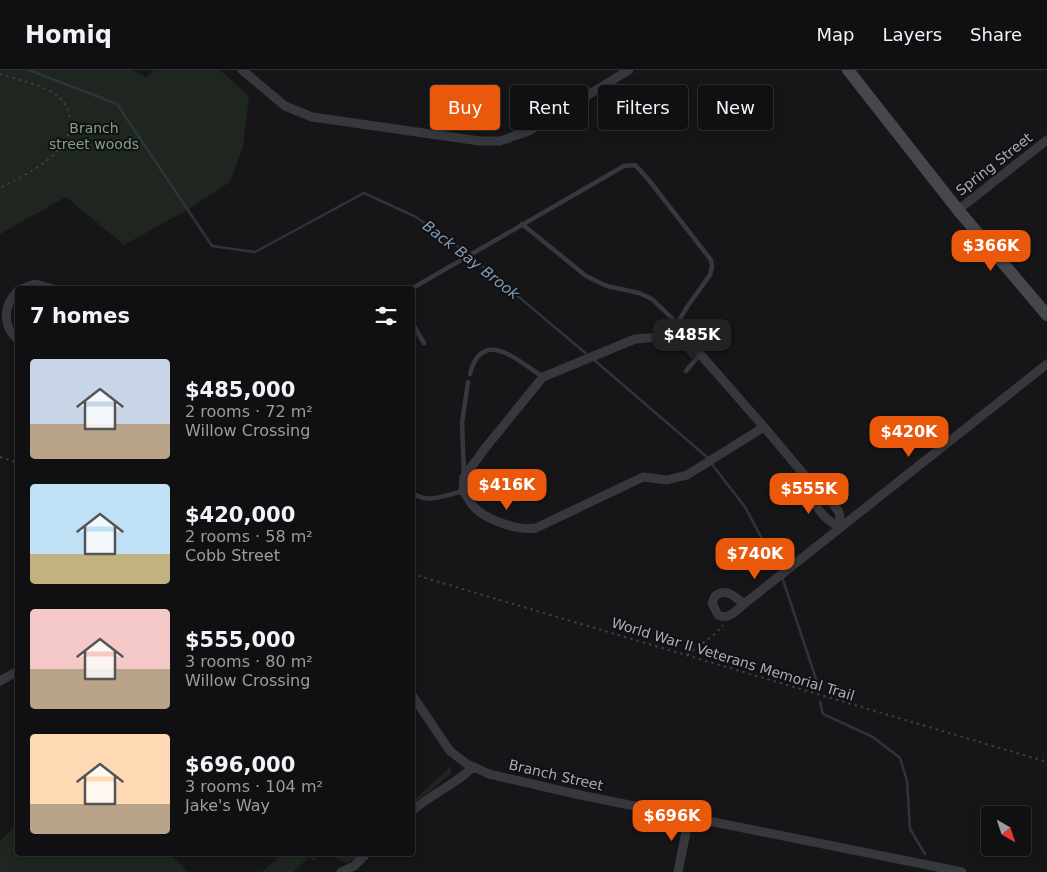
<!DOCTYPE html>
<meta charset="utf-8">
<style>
:root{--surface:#101012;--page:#1e1e20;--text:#f1f3f6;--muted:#9c9d9f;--line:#303032;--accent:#ea580c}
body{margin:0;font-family:"DejaVu Sans",sans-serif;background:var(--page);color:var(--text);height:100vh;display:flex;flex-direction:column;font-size:19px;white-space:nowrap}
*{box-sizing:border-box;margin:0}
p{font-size:16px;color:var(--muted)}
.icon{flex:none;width:28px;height:28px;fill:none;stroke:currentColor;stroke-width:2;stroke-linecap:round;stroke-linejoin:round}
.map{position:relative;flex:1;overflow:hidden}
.side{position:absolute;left:15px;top:216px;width:400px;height:570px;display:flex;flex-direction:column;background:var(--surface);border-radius:5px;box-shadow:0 2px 12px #0003,0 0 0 1px var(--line)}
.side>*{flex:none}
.hud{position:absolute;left:430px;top:15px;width:475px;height:45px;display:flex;gap:10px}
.needle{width:32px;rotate:141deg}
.tools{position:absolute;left:981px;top:736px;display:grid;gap:10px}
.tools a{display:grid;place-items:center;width:50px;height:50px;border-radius:5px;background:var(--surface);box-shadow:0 2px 12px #0003,0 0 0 1px var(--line);font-size:25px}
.price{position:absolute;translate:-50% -42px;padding:0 11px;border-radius:10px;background:var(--accent);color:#fff;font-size:16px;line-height:32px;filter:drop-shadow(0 1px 2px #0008)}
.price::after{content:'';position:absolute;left:50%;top:30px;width:15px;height:11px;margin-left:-8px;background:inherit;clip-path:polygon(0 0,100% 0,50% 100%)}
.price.selected{background:#222;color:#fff}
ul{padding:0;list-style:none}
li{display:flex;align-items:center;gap:15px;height:125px;padding:0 15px}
li span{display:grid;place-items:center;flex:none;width:140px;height:100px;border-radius:5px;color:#555}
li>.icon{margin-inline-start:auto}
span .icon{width:60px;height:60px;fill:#fffc;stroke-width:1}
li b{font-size:21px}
h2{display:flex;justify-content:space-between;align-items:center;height:60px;padding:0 15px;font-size:21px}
.pill{padding:0 18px;border-radius:5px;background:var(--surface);box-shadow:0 2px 12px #0003,0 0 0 1px var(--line);font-size:18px;line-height:45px}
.pill.selected{background:var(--accent);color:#fff}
header{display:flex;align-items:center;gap:30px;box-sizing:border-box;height:70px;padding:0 25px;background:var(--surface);border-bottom:1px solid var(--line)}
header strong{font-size:24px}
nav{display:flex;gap:28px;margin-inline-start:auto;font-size:18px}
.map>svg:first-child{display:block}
</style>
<header>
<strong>Homiq</strong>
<nav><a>Map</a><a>Layers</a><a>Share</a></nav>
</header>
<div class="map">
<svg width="1047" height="802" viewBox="0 0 1047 802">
<rect width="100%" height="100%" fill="#161618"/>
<path fill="#1e261f" d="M0 0H132L146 7 154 0H220L249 26 243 77 230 112 187 140 124 175 66 127 0 164Z
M450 697 452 702C451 705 419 729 413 735V731Z
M17 754 18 784H170L188 802H0V771Z
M281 784H360L348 793C333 791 330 776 313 791L309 787 293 802H262Z"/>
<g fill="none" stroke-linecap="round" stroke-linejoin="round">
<path stroke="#2c353c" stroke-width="2.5" d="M29 0 117 34 212 176 255 182 364 123 416 147 463 180 589 286
M593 289 708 388
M711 393 745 437 780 502
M782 507 817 612
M820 632 823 644 873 667 900 688 907 711 910 759 925 784"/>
<path stroke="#3d3f44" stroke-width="2" stroke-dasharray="2.5 4" stroke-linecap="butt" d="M0 4C18 10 42 15 58 26 65 32 69 40 70 49 75 82 25 105 0 118
M0 387 18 393
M412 504 1047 692
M687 585 716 563 723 555"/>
<path stroke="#37383d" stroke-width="4.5" d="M522 154 586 206 607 216 639 223 652 229 677 253
M411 219 624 96 635 95 648 109 711 190 712 197 710 205 687 237 670 266
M412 253 424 273
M686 301 700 284
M470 304C482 256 518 291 543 307
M464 405 462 353 468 312
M412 422C425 435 447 425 463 421"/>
<path stroke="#37383d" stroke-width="9" d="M242 0 285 36 312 47 480 71H500L529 61 629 0
M958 140 1047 70
M21 219 35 214 54 219
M18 221C3 235 2 256 18 270
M764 357 694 277 670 266 635 269 543 307 486 377 464 407 463 421C467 426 470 433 475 438 487 450 518 461 536 458L643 407 667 410 687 405 764 357 806 407 821 418 839 442 841 457C819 449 811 428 806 407
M744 534C735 527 727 517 715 526L712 533 718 545C729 550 736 541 744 534L1047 294
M0 611 18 601
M412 625 450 681 467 694 489 704 580 725 962 802
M412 741C431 724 455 715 473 697
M341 802 354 796 366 784
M678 802 689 747"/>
<path stroke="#45474d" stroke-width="12" d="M848 0 958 140 1047 245"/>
</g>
<g text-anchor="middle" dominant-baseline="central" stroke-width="4" stroke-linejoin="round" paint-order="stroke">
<g font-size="14" fill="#7fa381" stroke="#111113">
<text x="94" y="58">Branch<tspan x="94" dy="16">street woods</tspan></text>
</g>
<g font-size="14" fill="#a8adb8" stroke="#111113">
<text transform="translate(994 94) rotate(-38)">Spring Street</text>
<text transform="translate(733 589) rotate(17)">World War II Veterans Memorial Trail</text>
<text transform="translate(556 705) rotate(13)">Branch Street</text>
</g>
<g font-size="15" font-style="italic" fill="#7f9bb3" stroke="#111113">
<text transform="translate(471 190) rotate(38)">Back Bay Brook</text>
</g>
</g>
</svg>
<div class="tools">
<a><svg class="needle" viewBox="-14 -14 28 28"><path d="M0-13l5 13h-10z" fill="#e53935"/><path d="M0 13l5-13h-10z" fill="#9c9d9f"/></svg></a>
</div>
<b class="price" style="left:991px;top:202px">$366K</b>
<b class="price selected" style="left:692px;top:291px">$485K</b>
<b class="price" style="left:909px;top:388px">$420K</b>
<b class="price" style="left:507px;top:441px">$416K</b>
<b class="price" style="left:809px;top:445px">$555K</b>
<b class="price" style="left:755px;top:510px">$740K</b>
<b class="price" style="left:672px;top:772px">$696K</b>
<div class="hud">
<a class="pill selected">Buy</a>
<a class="pill">Rent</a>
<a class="pill">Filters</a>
<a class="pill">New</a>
</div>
<section class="side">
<h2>7 homes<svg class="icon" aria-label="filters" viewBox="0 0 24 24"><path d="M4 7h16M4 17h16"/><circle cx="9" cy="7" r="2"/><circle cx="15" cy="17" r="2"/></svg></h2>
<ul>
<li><span style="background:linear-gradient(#c9d6e8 65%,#b9a48a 0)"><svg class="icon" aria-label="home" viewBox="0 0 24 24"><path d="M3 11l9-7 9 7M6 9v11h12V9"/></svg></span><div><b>$485,000</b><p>2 rooms · 72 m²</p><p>Willow Crossing</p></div></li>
<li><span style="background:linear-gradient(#bfe0f5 70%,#c2b280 0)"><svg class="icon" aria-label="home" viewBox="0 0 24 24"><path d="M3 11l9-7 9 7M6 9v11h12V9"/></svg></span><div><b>$420,000</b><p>2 rooms · 58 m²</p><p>Cobb Street</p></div></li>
<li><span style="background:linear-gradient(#f6c9c9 60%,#b9a48a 0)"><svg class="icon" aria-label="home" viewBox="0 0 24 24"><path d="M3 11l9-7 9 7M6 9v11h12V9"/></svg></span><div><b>$555,000</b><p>3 rooms · 80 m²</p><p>Willow Crossing</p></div></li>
<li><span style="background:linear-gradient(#ffd9b3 70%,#b9a48a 0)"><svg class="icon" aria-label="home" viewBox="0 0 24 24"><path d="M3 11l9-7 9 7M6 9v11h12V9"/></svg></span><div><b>$696,000</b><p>3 rooms · 104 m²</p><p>Jake's Way</p></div></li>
</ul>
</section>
</div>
